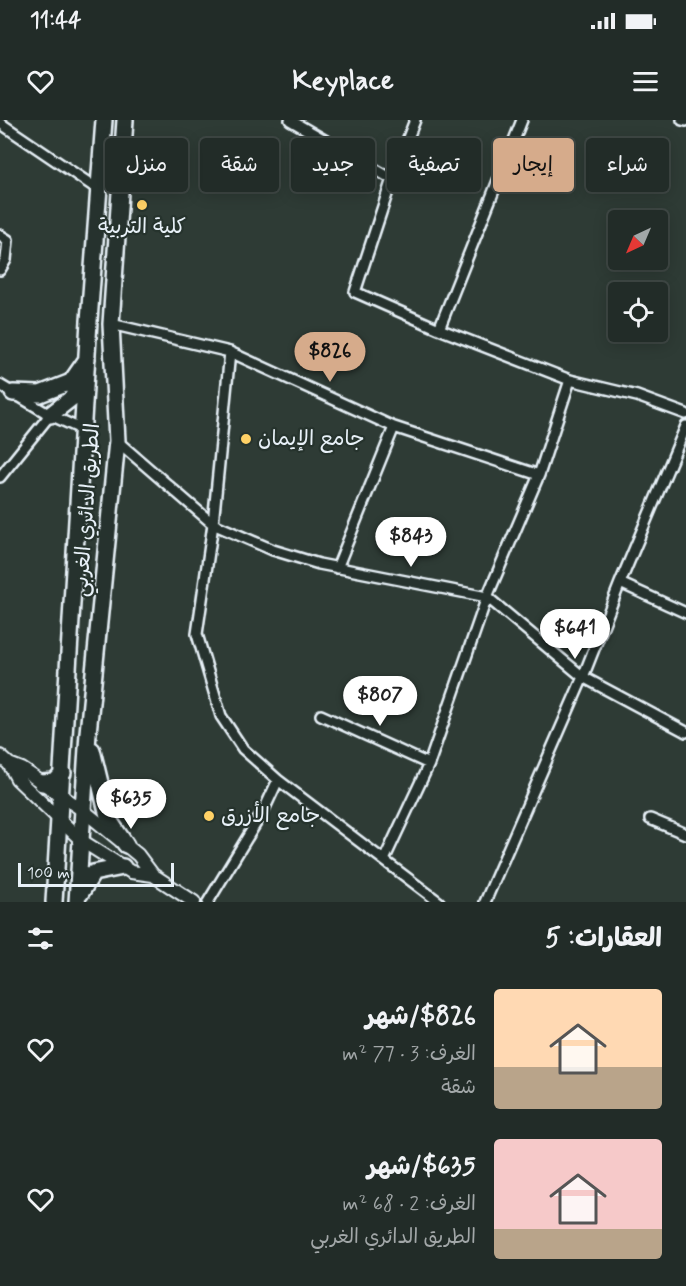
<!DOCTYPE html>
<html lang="ar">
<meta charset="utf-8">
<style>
:root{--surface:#222c28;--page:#2e3834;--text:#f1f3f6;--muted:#a2a7a8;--line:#3f4845;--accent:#d6ab8b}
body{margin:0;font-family:Mynerve,"Playpen Sans Arabic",sans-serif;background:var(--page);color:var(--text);direction:rtl;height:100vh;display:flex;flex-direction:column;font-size:22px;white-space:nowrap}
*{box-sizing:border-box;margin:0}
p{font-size:20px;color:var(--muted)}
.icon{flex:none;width:33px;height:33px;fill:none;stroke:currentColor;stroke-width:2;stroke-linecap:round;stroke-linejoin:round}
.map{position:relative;height:782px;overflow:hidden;direction:ltr}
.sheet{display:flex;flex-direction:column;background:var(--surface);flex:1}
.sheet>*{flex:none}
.top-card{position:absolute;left:18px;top:18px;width:651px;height:54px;direction:rtl;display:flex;gap:12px}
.needle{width:39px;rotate:224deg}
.fabs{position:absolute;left:608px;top:90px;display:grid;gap:12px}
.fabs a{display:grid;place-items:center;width:60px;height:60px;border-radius:6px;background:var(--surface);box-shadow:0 3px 15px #0003,0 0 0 2px var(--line);font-size:30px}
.scale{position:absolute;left:18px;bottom:15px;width:156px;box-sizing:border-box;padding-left:6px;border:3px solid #e8f1f8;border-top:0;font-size:16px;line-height:21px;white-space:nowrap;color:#e8f1f8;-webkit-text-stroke:4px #26332d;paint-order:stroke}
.price{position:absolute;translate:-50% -51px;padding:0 14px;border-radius:21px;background:#fff;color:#222;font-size:20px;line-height:39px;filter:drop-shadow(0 2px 3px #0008)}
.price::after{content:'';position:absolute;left:50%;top:36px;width:18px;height:14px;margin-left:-9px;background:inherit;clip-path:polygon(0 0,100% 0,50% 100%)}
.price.on{background:var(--accent);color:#111}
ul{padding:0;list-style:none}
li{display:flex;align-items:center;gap:18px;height:150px;padding:0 24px}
li span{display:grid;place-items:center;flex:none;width:168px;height:120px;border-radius:6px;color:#555}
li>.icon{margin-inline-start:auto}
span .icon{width:72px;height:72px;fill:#fffc;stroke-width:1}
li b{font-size:26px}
h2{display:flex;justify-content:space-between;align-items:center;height:72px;padding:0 24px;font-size:26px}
.tag{padding:0 21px;border-radius:6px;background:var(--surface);box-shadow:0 3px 15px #0003,0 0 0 2px var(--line);font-size:21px;line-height:54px}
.tag.on{background:var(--accent);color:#111}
.status{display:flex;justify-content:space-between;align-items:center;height:42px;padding:0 30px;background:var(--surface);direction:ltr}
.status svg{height:16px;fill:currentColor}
header{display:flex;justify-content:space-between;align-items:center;height:78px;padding:0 24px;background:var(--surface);font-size:27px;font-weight:700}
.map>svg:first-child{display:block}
</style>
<div class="status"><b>11:44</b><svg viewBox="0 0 49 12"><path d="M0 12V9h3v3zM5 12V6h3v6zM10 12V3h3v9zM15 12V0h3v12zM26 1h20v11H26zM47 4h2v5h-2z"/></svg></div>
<header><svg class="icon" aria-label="menu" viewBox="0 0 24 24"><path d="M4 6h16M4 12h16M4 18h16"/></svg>Keyplace<svg class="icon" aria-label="heart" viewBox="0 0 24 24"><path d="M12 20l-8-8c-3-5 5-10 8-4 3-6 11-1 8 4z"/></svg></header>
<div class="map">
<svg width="686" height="782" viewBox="0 0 686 782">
<rect width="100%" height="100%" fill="#2e3b35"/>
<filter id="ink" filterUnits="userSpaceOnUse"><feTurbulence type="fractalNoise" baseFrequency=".0167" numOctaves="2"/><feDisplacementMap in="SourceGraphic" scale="12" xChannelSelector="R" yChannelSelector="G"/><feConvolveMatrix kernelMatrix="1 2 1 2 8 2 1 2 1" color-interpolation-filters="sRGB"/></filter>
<g filter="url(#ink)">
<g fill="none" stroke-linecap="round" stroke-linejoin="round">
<defs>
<path id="minor" d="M290 0 392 59
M415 0 392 59 355 172 439 209 570 260 637 276 686 294
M682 0 686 1
M0 3 99 70
M0 115 8 120 6 140 0 150
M111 204 230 232 394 307 539 355
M439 209 522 0
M230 232 213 404 197 514 221 596 243 629 278 660 439 782
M0 265 50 295
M117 321 213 404 273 430 319 444 487 477 583 557 686 612
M0 357 50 295 83 310
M337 448 394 307
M620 463 686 493
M321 595 429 644
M650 699 686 714
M384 740 429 644 487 477 539 355 570 260
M208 782 264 690 278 660
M485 782 583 557 620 463 686 306"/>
<path id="tertiary" d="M0 636 9 644 17 659 82 721 131 752 153 755
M9 644 22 649 84 691 138 735 153 755 194 782"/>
<path id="primary" d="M13 273 40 274 71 262 87 239
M50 295 73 277 81 253
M92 630 109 700 126 725
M42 663 55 662 63 653
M80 774 93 753 123 747
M54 782 89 201 104 0
M77 782 88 613 117 321 111 204 125 0"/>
</defs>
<use href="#minor" stroke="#e8f1f8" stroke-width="14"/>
<use href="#tertiary" stroke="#e8f1f8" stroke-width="16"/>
<use href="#primary" stroke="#e8f1f8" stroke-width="20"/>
<use href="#minor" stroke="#26332d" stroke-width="9"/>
<use href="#tertiary" stroke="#26332d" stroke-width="12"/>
<use href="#primary" stroke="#26332d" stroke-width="15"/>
</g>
</g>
<g fill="#ffd166" stroke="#26332d" stroke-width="2">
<circle cx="142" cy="85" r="6"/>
<circle cx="246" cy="319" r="6"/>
<circle cx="209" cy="696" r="6"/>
</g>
<g text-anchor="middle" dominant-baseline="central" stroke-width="4.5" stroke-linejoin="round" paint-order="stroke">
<g font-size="21" fill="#e8f1f8" stroke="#26332d" text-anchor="start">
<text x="142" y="107" text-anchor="middle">كلية التربية</text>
<text x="258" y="319">جامع الإيمان</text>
<text x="221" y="696">جامع الأزرق</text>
</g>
<g font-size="21" fill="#e8f1f8" stroke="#26332d">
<text transform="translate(87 390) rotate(-86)">الطريق الدائري الغربي</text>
</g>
</g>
</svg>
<div class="fabs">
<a><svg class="needle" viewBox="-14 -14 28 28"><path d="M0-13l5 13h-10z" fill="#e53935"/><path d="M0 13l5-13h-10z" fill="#a2a7a8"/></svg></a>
<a><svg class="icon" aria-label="locate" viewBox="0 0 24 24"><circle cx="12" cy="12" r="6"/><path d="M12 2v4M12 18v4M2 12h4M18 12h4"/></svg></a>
</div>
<div class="scale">100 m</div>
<b class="price on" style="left:330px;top:263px">$826</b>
<b class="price" style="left:411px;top:448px">$843</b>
<b class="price" style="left:575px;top:540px">$641</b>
<b class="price" style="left:380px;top:607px">$807</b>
<b class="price" style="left:131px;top:710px">$635</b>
<div class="top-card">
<a class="tag">شراء</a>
<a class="tag on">إيجار</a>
<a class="tag">تصفية</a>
<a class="tag">جديد</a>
<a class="tag">شقة</a>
<a class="tag">منزل</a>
</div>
</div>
<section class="sheet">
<h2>العقارات: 5<svg class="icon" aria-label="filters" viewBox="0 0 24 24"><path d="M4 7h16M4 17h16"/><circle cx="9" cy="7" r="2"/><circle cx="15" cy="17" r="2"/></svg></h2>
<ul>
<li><span style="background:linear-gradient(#ffd9b3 65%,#b9a48a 0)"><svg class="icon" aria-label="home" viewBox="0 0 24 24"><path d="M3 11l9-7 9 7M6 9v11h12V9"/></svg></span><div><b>$826/شهر</b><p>الغرف: 3 · 77 m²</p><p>شقة</p></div><svg class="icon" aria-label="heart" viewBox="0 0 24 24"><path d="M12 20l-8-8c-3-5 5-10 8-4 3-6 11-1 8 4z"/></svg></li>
<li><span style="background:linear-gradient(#f6c9c9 75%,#b9a48a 0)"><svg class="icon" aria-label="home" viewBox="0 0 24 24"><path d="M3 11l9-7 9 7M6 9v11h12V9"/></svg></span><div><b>$635/شهر</b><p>الغرف: 2 · 68 m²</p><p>الطريق الدائري الغربي</p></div><svg class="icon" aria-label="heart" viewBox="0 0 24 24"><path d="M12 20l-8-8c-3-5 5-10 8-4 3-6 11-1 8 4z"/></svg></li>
</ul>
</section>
